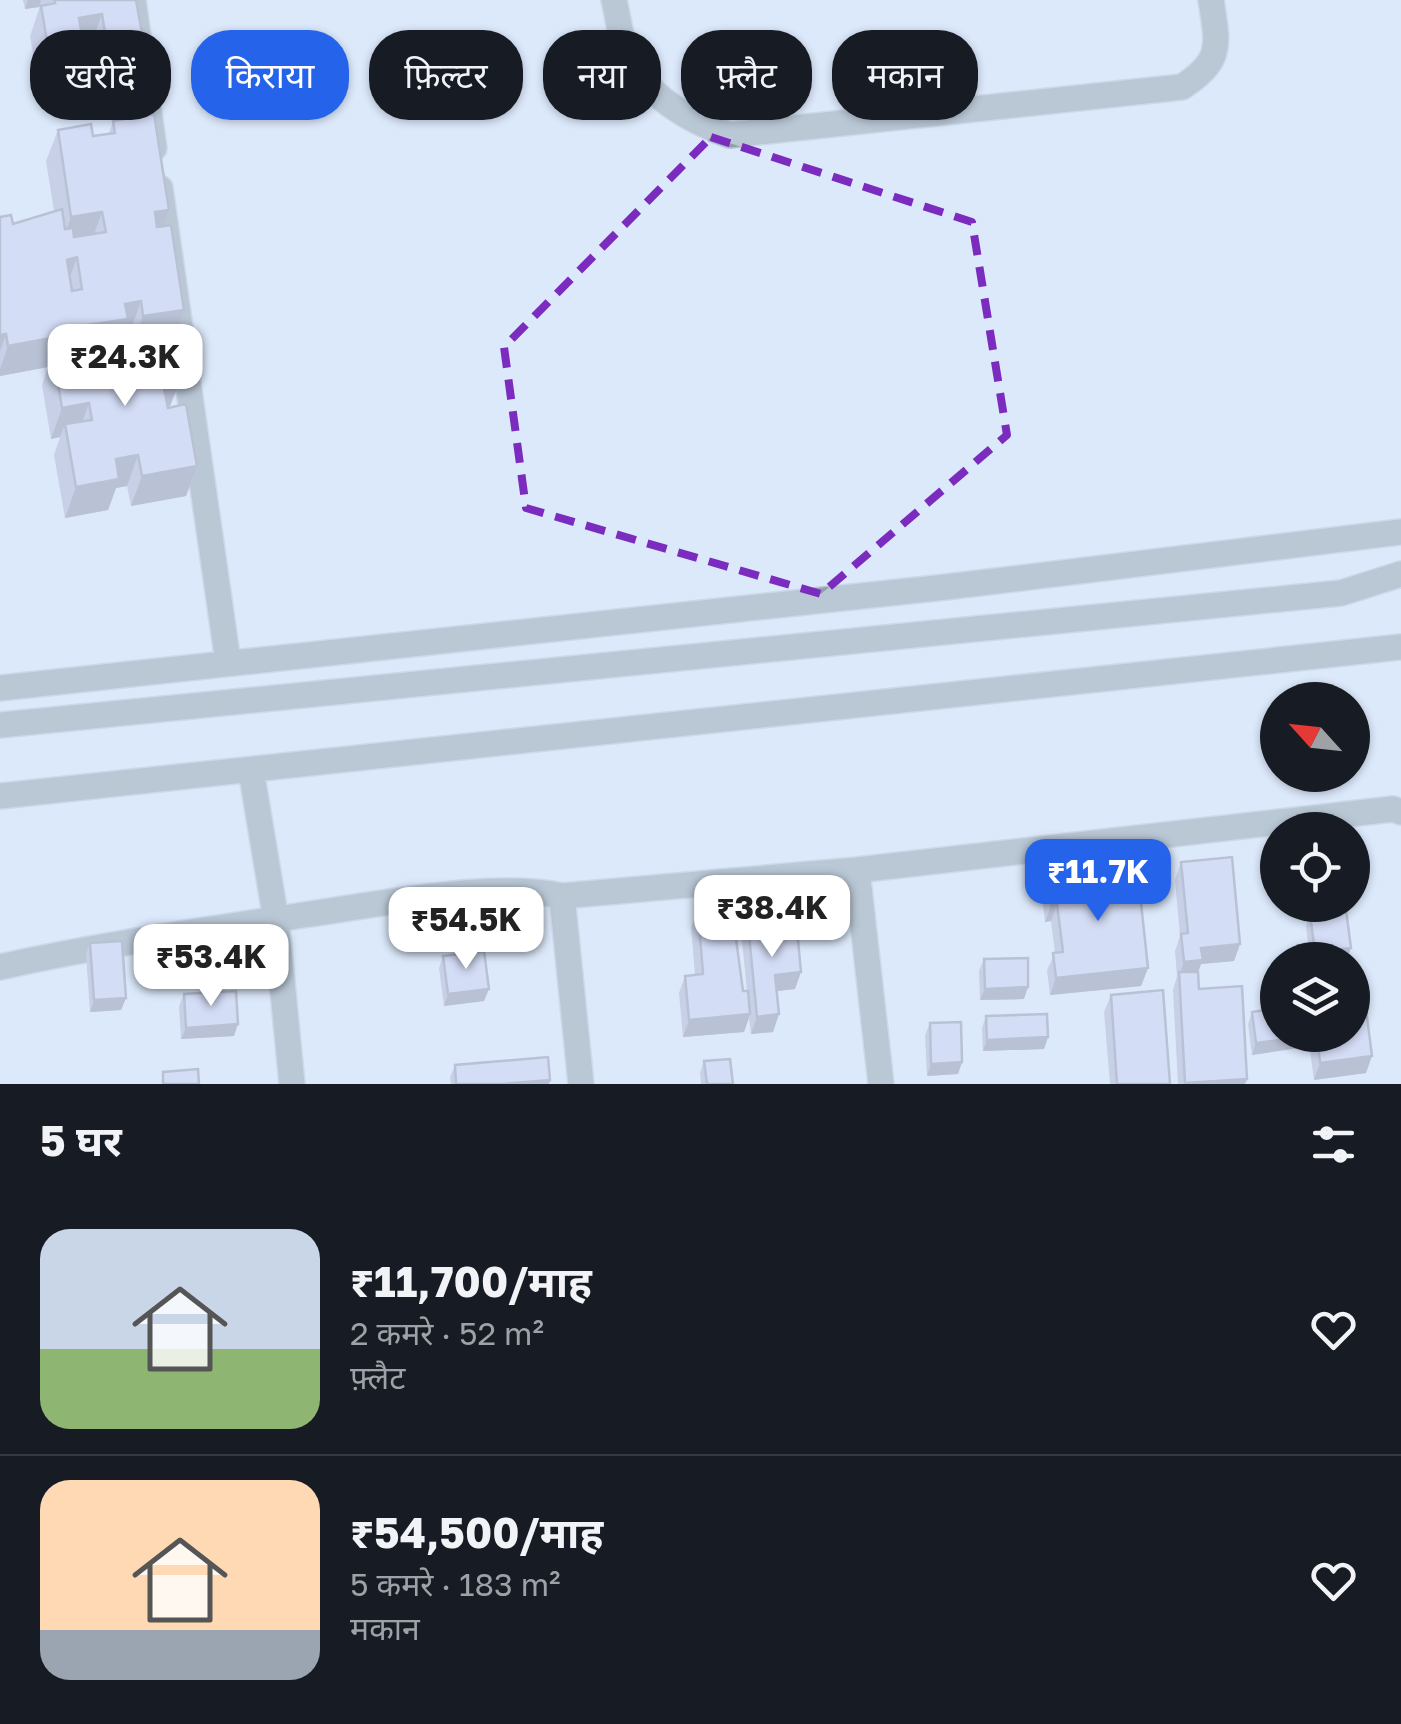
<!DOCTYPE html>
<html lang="hi">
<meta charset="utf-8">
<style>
:root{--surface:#171b24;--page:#20242c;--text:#f1f3f6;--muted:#9ea1a6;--line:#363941;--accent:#2563eb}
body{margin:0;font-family:"Golos Text","Noto Sans Devanagari",sans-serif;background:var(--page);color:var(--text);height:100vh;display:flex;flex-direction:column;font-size:38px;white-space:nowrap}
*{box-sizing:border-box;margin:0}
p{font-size:32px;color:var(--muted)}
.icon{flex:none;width:55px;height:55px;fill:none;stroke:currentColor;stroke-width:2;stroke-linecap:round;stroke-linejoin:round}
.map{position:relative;height:1084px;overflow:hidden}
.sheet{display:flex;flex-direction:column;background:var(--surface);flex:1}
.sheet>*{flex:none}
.guide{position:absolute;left:30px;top:30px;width:1342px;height:90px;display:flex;gap:20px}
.needle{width:65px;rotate:297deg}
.tools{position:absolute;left:1260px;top:682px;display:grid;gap:20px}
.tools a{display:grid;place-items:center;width:110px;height:110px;border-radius:50%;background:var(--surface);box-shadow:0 2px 8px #0004;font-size:50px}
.price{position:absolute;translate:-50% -85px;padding:0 22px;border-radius:20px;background:#fff;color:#222;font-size:32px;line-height:65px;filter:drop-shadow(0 2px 5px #0008)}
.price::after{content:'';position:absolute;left:50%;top:60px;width:30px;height:22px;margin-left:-15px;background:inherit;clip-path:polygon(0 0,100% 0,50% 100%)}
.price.current{background:var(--accent);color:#fff}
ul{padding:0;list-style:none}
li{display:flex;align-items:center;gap:30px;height:250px;padding:0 40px}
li+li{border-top:2px solid var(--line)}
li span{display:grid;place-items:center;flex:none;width:280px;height:200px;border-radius:30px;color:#555}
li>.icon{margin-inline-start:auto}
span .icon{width:120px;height:120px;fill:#fffc;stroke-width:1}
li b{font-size:42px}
h2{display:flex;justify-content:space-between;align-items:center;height:120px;padding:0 40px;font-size:42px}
.pill{padding:0 35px;border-radius:40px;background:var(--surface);box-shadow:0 2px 8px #0004;font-size:35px;line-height:90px}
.pill.current{background:var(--accent);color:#fff}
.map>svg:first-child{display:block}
</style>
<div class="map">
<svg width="1401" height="1084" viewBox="0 0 1401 1084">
<rect width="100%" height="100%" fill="#dce9fb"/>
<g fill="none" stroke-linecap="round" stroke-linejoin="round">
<defs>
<path id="minor" d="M133 0 154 148
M614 0C618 17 620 37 627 54 644 95 691 122 730 135L1182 87C1223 60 1218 46 1211 0
M160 188 228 662
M0 688 946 587 1401 532
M0 725 1341 593 1401 574
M251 770 276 920 292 1084
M0 796 1401 647
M857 870 881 1084
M562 896 581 1084
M0 967C103 944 206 930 310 914 381 904 493 881 562 896L857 870 1393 809 1401 812"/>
</defs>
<use href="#minor" stroke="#bac6d5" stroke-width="28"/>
<use href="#minor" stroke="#91a0a8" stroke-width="25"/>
</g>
<path fill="#afb1ce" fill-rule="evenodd" d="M23 0H136L142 33 131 64 95 70 91 45 81 46 72 72 37 78 30 36 39 9V7L25 9Z
M113 121 169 210 163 226 175 336 170 406 167 407 197 466 186 496 131 506 127 486 116 488 108 510 65 518 54 455 60 437 51 439 42 385 48 367 0 376V217L13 224 54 211 46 161 58 130 93 136 109 133ZM130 332 131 340 119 342 122 333Z
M1181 862 1240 944 1234 961 1201 964 1198 973 1199 989 1247 1079 1245 1084H1178L1173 990 1177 976 1175 951 1180 936 1175 880Z
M1048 870 1084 882 1148 968 1141 986 1050 995 1047 970 1055 953 1051 921 1045 922 1041 887Z
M709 895 743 991H747L742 941 748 924 801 972 795 989 777 991 779 1014 773 1032 751 1034 749 1018 744 1032 683 1037 679 993 685 976 695 975 691 927 698 910 704 909Z
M1310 914 1347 959 1310 960 1306 926Z
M90 943 126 998 121 1010 90 1012 86 954Z
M443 956 489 989 484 1001 444 1006 439 968Z
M984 959 1024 999 980 1000 979 971Z
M184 994 234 1036 181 1039 179 1006Z
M1111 995 1170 1084H1110L1104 1012Z
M1252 1012 1298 1048 1252 1055 1248 1024Z
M986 1016 1048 1037 1044 1049 983 1051 982 1028Z
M930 1023 962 1062 958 1074 927 1076 925 1035Z
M1308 1035H1352L1366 1073 1314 1080Z
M704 1061 733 1084H701L700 1073Z
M455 1065 550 1080 549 1084H451L450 1077Z"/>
<path fill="#8e90a7" d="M28 0H41L39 7 25 9Z
M102 14 91 45 81 46 72 72 37 78 48 47 79 18Z
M142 33 131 64 95 70 106 39Z
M169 210 158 241 155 212Z
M102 212 91 243 60 248 71 217Z
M77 257 66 288 67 260Z
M141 301 130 332 122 333 117 349 53 354 48 367 0 376V369L8 346 87 325 125 304Z
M184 310 173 340 132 347 143 316Z
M6 334 0 351V335Z
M182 376 170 406 151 409 162 379Z
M89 403 78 434 65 424 60 437 51 439 62 408Z
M138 455 127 486 116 488 108 510 65 518 76 487 116 459Z
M197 466 186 496 131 506 142 476Z
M1057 904 1051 921 1045 922 1051 905Z
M1240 944 1234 961 1201 964 1196 978 1179 976 1184 962 1201 948Z
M1351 948 1347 959 1312 960 1315 952Z
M1148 968 1141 986 1050 995 1056 978Z
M801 972 795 989 769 992 775 975Z
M1028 987 1024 999 980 1000 985 989Z
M489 989 484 1001 444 1006 448 994Z
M126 998 121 1010 90 1012 94 1000Z
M750 1014 744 1032 683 1037 689 1020Z
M779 1014 773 1032 751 1034 757 1017Z
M238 1024 234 1036 181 1039 186 1028Z
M1048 1037 1044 1049 983 1051 987 1040Z
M1302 1037 1298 1048 1252 1055 1256 1043Z
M1372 1056 1366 1073 1314 1080 1320 1063Z
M962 1062 958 1074 927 1076 931 1064Z
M1247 1079 1245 1084H1185V1083Z
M550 1080 549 1084H503Z"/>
<path fill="#cbceef" stroke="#8e90a7" stroke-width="2.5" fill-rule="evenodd" d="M54 0H136L142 33 106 39 102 14 79 18 83 41 48 47 41 6 55 3Z
M154 114 169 210 155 212 157 227 171 225 184 310 143 316 141 301 125 304 128 319 87 325 88 331 8 346 6 334 0 335V217L11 215 13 224 62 209 65 229 73 228 74 237 106 232 102 212 71 217 58 130 91 124 93 136 115 133 113 121ZM77 257 82 289 72 291 67 260Z
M174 333 182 376 162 379 168 408 186 404 197 466 142 476 138 455 116 459 119 479 76 487 65 424 92 420 89 403 62 408 53 354Z
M1232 857 1240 944 1201 948 1203 960 1184 962 1181 934 1188 933 1181 862Z
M1082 865 1084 882 1138 875 1148 968 1056 978 1053 953 1063 952 1057 904 1051 905 1048 870Z
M730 894 743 991H748L750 1014 689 1020 685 976 703 974 698 910 710 909 709 895Z
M1346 910 1351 948 1315 952 1310 914Z
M796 919 801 972 775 975 779 1014 757 1017 748 924Z
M122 941 126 998 94 1000 90 943Z
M484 951 489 989 448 994 443 956Z
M1028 958V987L985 989 984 959Z
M1361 971 1372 1056 1320 1063 1317 1035H1352V972Z
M1179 972H1198L1199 989 1242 986 1247 1079 1185 1083Z
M1163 990 1170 1084H1117L1111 995Z
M236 991 238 1024 186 1028 184 994Z
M1278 1008V1035H1302V1037L1256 1043 1252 1012Z
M1047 1014 1048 1037 987 1040 986 1016Z
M961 1022 962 1062 931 1064 930 1023Z
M548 1057 550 1080 503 1084H456L455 1065Z
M730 1059 733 1084H707L704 1061Z
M198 1069 199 1084H163V1072Z"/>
<path d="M0 0H1401V1084H0ZM711 137 972 222 1007 435 821 594 526 508 504 347Z" fill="#dce9fb" fill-opacity=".55" fill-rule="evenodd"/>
<path fill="none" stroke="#7b2cbf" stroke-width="8" stroke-dasharray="20 12" stroke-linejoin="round" d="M711 137 972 222 1007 435 821 594 526 508 504 347Z"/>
</svg>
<div class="tools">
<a><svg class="needle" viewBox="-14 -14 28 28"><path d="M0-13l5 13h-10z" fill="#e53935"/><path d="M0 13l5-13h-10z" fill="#9ea1a6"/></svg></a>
<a><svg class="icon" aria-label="locate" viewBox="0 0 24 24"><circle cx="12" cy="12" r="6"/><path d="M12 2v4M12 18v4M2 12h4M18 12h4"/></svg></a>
<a><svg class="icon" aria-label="layers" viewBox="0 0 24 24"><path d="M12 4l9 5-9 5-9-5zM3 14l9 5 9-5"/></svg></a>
</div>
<b class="price" style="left:125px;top:409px">₹24.3K</b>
<b class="price current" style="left:1098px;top:924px">₹11.7K</b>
<b class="price" style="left:772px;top:960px">₹38.4K</b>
<b class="price" style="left:466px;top:972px">₹54.5K</b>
<b class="price" style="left:211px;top:1009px">₹53.4K</b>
<div class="guide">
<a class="pill">खरीदें</a>
<a class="pill current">किराया</a>
<a class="pill">फ़िल्टर</a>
<a class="pill">नया</a>
<a class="pill">फ़्लैट</a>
<a class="pill">मकान</a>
</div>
</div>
<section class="sheet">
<h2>5 घर<svg class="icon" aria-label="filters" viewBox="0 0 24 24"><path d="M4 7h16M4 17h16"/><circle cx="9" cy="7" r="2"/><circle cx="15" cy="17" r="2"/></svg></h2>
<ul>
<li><span style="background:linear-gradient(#c9d6e8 60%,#8fb573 0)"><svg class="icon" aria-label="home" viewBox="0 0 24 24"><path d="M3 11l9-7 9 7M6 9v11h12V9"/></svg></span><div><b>₹11,700/माह</b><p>2 कमरे · 52 m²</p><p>फ़्लैट</p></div><svg class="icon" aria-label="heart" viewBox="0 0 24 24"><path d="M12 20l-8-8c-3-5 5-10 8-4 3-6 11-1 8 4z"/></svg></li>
<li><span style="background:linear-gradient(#ffd9b3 75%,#9aa5b1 0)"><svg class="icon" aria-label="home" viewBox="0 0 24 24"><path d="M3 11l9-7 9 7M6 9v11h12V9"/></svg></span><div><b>₹54,500/माह</b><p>5 कमरे · 183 m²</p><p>मकान</p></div><svg class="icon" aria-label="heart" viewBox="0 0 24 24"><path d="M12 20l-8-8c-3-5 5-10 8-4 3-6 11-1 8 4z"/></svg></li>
</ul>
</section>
